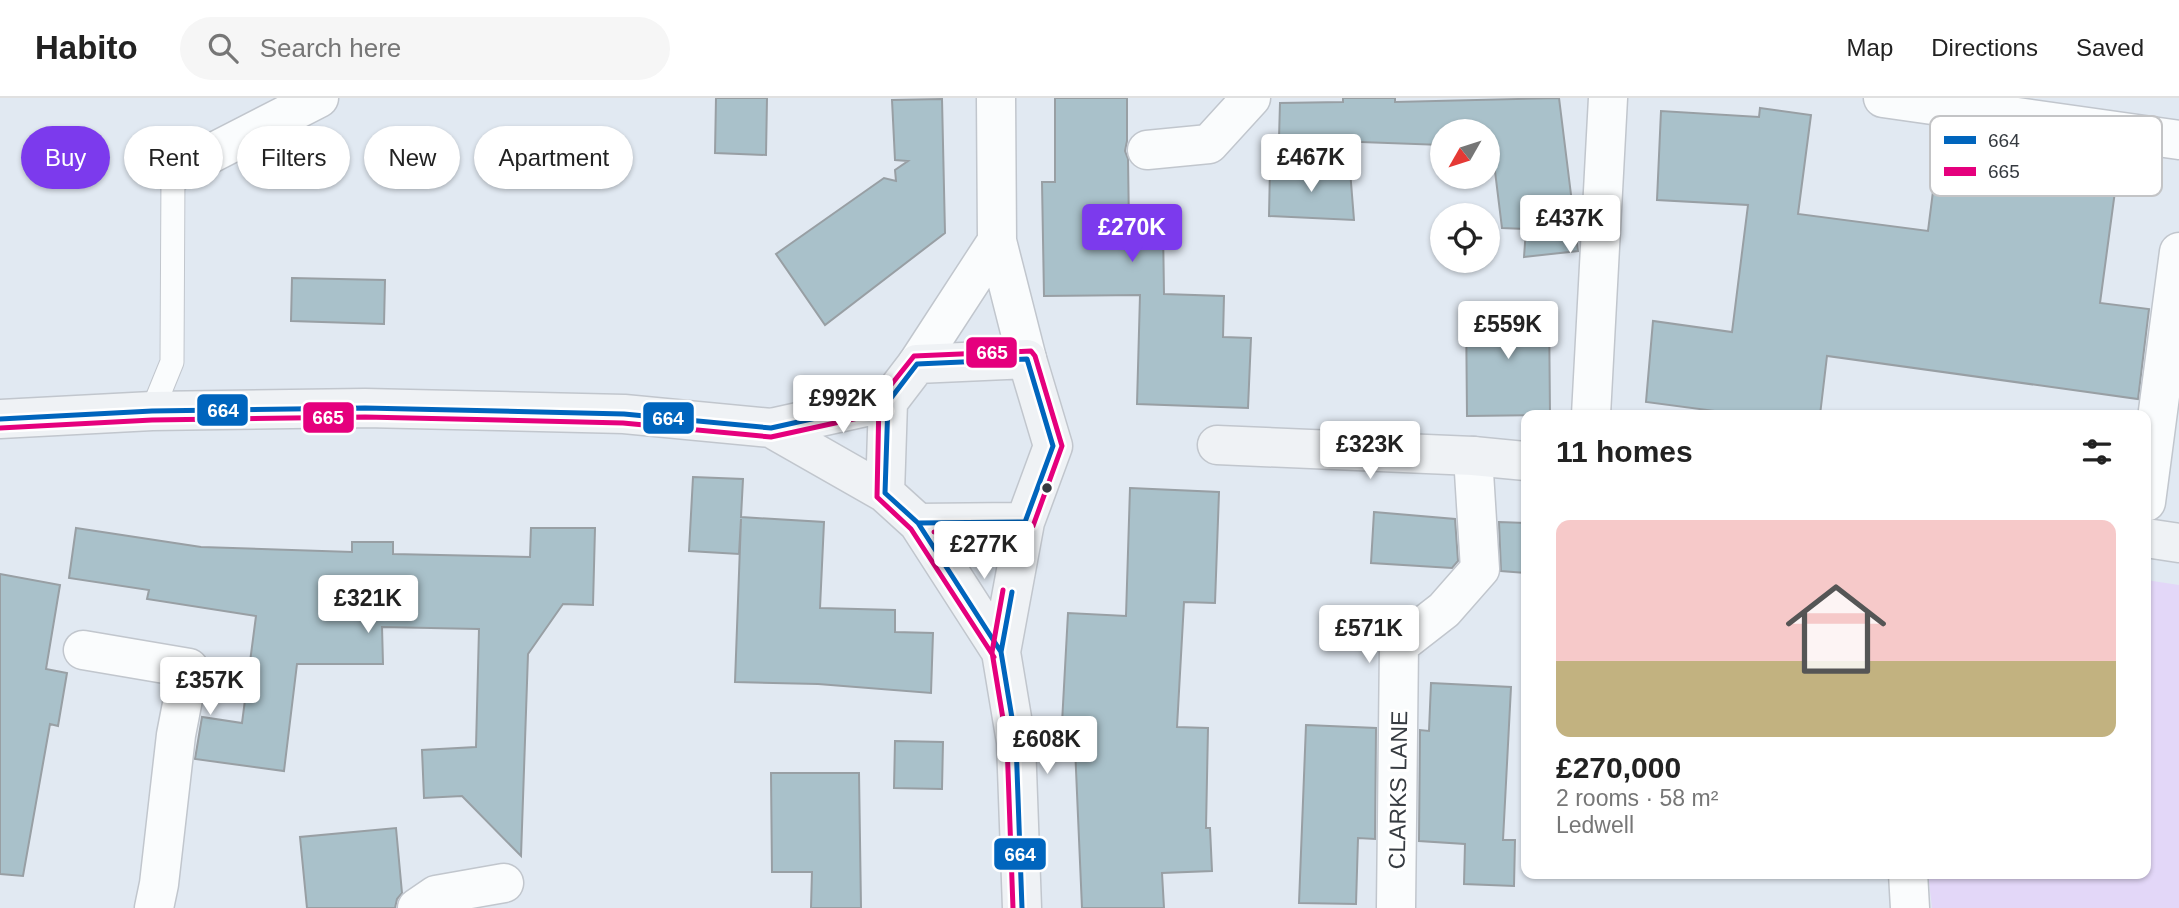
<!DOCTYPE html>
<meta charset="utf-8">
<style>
:root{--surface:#fff;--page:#f6f6f6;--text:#222;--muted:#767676;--line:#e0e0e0;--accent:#7c3aed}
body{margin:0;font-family:Helvetica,sans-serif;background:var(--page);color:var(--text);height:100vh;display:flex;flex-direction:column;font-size:26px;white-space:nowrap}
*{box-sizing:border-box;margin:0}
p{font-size:23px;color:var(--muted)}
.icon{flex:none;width:38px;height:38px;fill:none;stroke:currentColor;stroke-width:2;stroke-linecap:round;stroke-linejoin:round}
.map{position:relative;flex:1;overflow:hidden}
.details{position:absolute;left:1521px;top:312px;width:630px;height:469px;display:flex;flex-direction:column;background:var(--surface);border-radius:14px;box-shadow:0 2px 5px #0004}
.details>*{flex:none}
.guide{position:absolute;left:21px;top:28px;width:665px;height:63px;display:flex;gap:14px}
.needle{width:46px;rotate:231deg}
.tools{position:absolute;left:1430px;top:21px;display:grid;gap:14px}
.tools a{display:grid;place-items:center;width:70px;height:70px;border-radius:50%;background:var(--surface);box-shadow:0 2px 5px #0004;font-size:35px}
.price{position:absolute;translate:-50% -60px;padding:0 16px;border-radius:7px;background:#fff;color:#222;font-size:23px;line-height:46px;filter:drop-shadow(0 2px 4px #0008)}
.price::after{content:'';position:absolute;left:50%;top:42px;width:21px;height:16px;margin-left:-10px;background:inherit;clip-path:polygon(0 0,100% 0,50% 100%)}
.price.selected{background:var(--accent);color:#fff}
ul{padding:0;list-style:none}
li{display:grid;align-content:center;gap:14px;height:371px;padding:0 35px}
li span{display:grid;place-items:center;height:217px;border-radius:14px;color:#555}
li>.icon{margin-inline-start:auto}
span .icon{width:126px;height:126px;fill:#fffc;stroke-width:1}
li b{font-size:30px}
h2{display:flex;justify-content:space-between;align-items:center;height:84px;padding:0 35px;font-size:30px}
.pill{padding:0 24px;border-radius:32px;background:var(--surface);box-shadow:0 2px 5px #0004;font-size:24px;line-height:63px}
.pill.selected{background:var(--accent);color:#fff}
header{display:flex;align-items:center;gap:42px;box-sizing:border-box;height:98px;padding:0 35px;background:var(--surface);border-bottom:2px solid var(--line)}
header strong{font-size:33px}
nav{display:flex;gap:38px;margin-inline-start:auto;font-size:24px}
.search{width:490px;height:63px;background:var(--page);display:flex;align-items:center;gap:18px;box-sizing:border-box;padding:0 24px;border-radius:38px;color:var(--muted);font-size:26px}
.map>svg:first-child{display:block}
</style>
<header>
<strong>Habito</strong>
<div class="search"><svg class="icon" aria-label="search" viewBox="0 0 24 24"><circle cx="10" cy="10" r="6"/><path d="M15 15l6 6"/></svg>Search here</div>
<nav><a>Map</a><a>Directions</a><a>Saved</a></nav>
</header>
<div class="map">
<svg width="2179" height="810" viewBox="0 0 2179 810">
<rect width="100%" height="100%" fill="#e1e9f2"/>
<path fill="#e3d7f8" d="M2146 482 2179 487V810H1932L1928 775H2146Z"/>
<path fill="#a9c1ca" stroke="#989fa4" stroke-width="2" d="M716 0H767L766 57 715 55Z
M1055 0H1127V43L1125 53 1128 61 1129 130H1163L1164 196 1224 198 1223 239 1251 240 1248 310 1137 306 1140 197 1044 198 1042 84H1055Z
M1343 0H1395V4L1559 0 1578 153 1524 159 1526 131 1502 130 1492 49H1488V33H1442V47L1279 41 1280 5 1343 4Z
M942 1 945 135 825 227 776 156 884 80 896 83 895 72 908 63 895 62 892 2Z
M1760 10 1811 17 1798 116 1928 133 1941 30 2120 56 2100 205 2149 211 2138 301 1827 258 1820 317H1745L1646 304 1653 223 1732 234 1748 107 1657 102 1661 13 1759 19Z
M1270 70 1350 72 1354 122 1269 118Z
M292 180 385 182 384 226 291 223Z
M1466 206 1549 209 1550 317 1467 318Z
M693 379 743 381 741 419 824 424 820 510 895 512V534L933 535 931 595 818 586 735 584 741 421 739 456 689 453Z
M1130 390 1219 394 1215 505 1184 504 1177 629 1208 630 1206 730H1210L1212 773 1162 775 1164 810H1082L1074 626 1062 625 1068 515 1126 518Z
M1374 414 1455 421 1458 463 1452 470 1371 465Z
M1499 424 1526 425V475L1501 473Z
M76 430 201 449 352 454V444H393V456L530 459 531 430H595L593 507 563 506 528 556 521 758 462 698 424 700 422 652 476 649 479 531 382 529 383 566H297L284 673 195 661 202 619 242 625 256 518 147 501 149 492 69 480Z
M0 476 60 487 46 571 67 575 58 628 50 626 23 778 0 776Z
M1431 585 1511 589 1503 742H1515L1514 788 1464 786 1465 746 1419 743 1420 632 1429 633Z
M1306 627 1376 630 1375 741 1358 740 1356 806 1299 805Z
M895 643 943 644 942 691 894 690Z
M771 675H859L861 810H811L812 774H772Z
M396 730 402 795 397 801 395 810H307L300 739Z"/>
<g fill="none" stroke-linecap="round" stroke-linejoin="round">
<defs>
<path id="lane" d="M152 313 172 264 173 75"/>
<path id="street" d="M996 0 997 143 1027 261
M1883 0 2179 42
M1147 52 1209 46 1251 0
M173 75 319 0
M917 266 997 143
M1591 317 1608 0
M2146 404 2179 154
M83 552 189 570 176 637 159 786 154 810
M1908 775 1910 810
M417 810 436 797 504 785
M1396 810 1399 547 1444 512 1480 471 1473 358"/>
<path id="secondary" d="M0 321 152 313 365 310 624 316 771 330 888 304
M771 330 885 395
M1217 347 1473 358 1526 363
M918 425 1025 424 1053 348 1027 261 917 266 888 304 885 395 918 425 1001 554
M2146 440 2179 445
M1022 810 1016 644 1001 554 1025 424"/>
</defs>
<use href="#lane" stroke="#c1c6cd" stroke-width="25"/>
<use href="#street" stroke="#c1c6cd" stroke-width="41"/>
<use href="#secondary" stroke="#c1c6cd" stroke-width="41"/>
<use href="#lane" stroke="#fafcfd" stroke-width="23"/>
<use href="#street" stroke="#fafcfd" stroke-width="38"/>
<use href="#secondary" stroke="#eff2f5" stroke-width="38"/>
<defs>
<path id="bus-1" d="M1027 261 1053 348 1025 424 918 425 885 395 888 304 917 266Z
M0 321 152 313 365 310 624 316 771 330 888 304
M918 425 1001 554
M1012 494 1001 554 1016 644 1022 810"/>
<path id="bus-2" d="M0 330 152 322 365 319 623 325 771 339 890 313
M934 434 1025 433 1033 428 1062 348 1035 258 1031 253 914 258 879 302 877 399 911 431 994 559
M1003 492 992 554 1007 645 1013 810"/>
</defs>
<use href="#bus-1" stroke="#fff" stroke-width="10"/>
<use href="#bus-2" stroke="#fff" stroke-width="10"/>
<use href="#bus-1" stroke="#0065bd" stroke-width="5"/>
<use href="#bus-2" stroke="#e5007d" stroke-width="5"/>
</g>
<circle fill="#363b41" stroke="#fff" stroke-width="2.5" cx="1047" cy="390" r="6"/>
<g text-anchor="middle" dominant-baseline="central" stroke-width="6" stroke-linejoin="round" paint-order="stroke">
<g font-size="23" fill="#363b41" stroke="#fff">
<text transform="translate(1398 692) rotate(-89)">CLARKS LANE</text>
</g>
</g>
<rect x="1930" y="18" width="232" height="80" rx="10" fill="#fff" stroke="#c3c4c6" stroke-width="2"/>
<rect x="1944" y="38" width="32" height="8" fill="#0065bd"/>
<rect x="1944" y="69" width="32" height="9" fill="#e5007d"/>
<g font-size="19" fill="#363b41">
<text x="1988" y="49">664</text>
<text x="1988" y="80">665</text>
</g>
<g stroke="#fff" stroke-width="2.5">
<rect x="965" y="238" width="53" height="33" rx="7" fill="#e5007d"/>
<rect x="196" y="295" width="53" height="34" rx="7" fill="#0065bd"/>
<rect x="302" y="303" width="53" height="33" rx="7" fill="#e5007d"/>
<rect x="642" y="303" width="53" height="34" rx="7" fill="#0065bd"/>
<rect x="993" y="739" width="54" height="34" rx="7" fill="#0065bd"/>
</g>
<g font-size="19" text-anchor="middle" font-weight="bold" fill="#fff">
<text x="992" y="261">665</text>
<text x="223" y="319">664</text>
<text x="328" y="326">665</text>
<text x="668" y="327">664</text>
<text x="1020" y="763">664</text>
</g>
</svg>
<div class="tools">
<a><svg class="needle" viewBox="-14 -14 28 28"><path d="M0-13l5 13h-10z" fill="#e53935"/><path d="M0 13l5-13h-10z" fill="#767676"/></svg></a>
<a><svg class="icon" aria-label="locate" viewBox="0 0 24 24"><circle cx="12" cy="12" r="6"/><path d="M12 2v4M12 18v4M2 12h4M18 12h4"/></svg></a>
</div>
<b class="price" style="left:1311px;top:96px">£467K</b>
<b class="price" style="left:1570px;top:157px">£437K</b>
<b class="price selected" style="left:1132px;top:166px">£270K</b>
<b class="price" style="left:1508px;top:263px">£559K</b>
<b class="price" style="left:843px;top:337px">£992K</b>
<b class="price" style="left:1370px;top:383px">£323K</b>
<b class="price" style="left:984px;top:483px">£277K</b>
<b class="price" style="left:368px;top:537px">£321K</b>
<b class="price" style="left:1369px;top:567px">£571K</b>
<b class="price" style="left:210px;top:619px">£357K</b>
<b class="price" style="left:1047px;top:678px">£608K</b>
<div class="guide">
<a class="pill selected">Buy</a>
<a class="pill">Rent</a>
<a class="pill">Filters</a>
<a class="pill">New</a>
<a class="pill">Apartment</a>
</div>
<section class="details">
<h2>11 homes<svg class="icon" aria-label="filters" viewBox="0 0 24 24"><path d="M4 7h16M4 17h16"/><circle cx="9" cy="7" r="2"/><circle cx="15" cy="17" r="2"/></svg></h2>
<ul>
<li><span style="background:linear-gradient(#f6c9c9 65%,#c2b280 0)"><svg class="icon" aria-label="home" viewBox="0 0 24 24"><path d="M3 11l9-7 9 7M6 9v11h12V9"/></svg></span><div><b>£270,000</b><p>2 rooms · 58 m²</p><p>Ledwell</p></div></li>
</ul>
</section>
</div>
